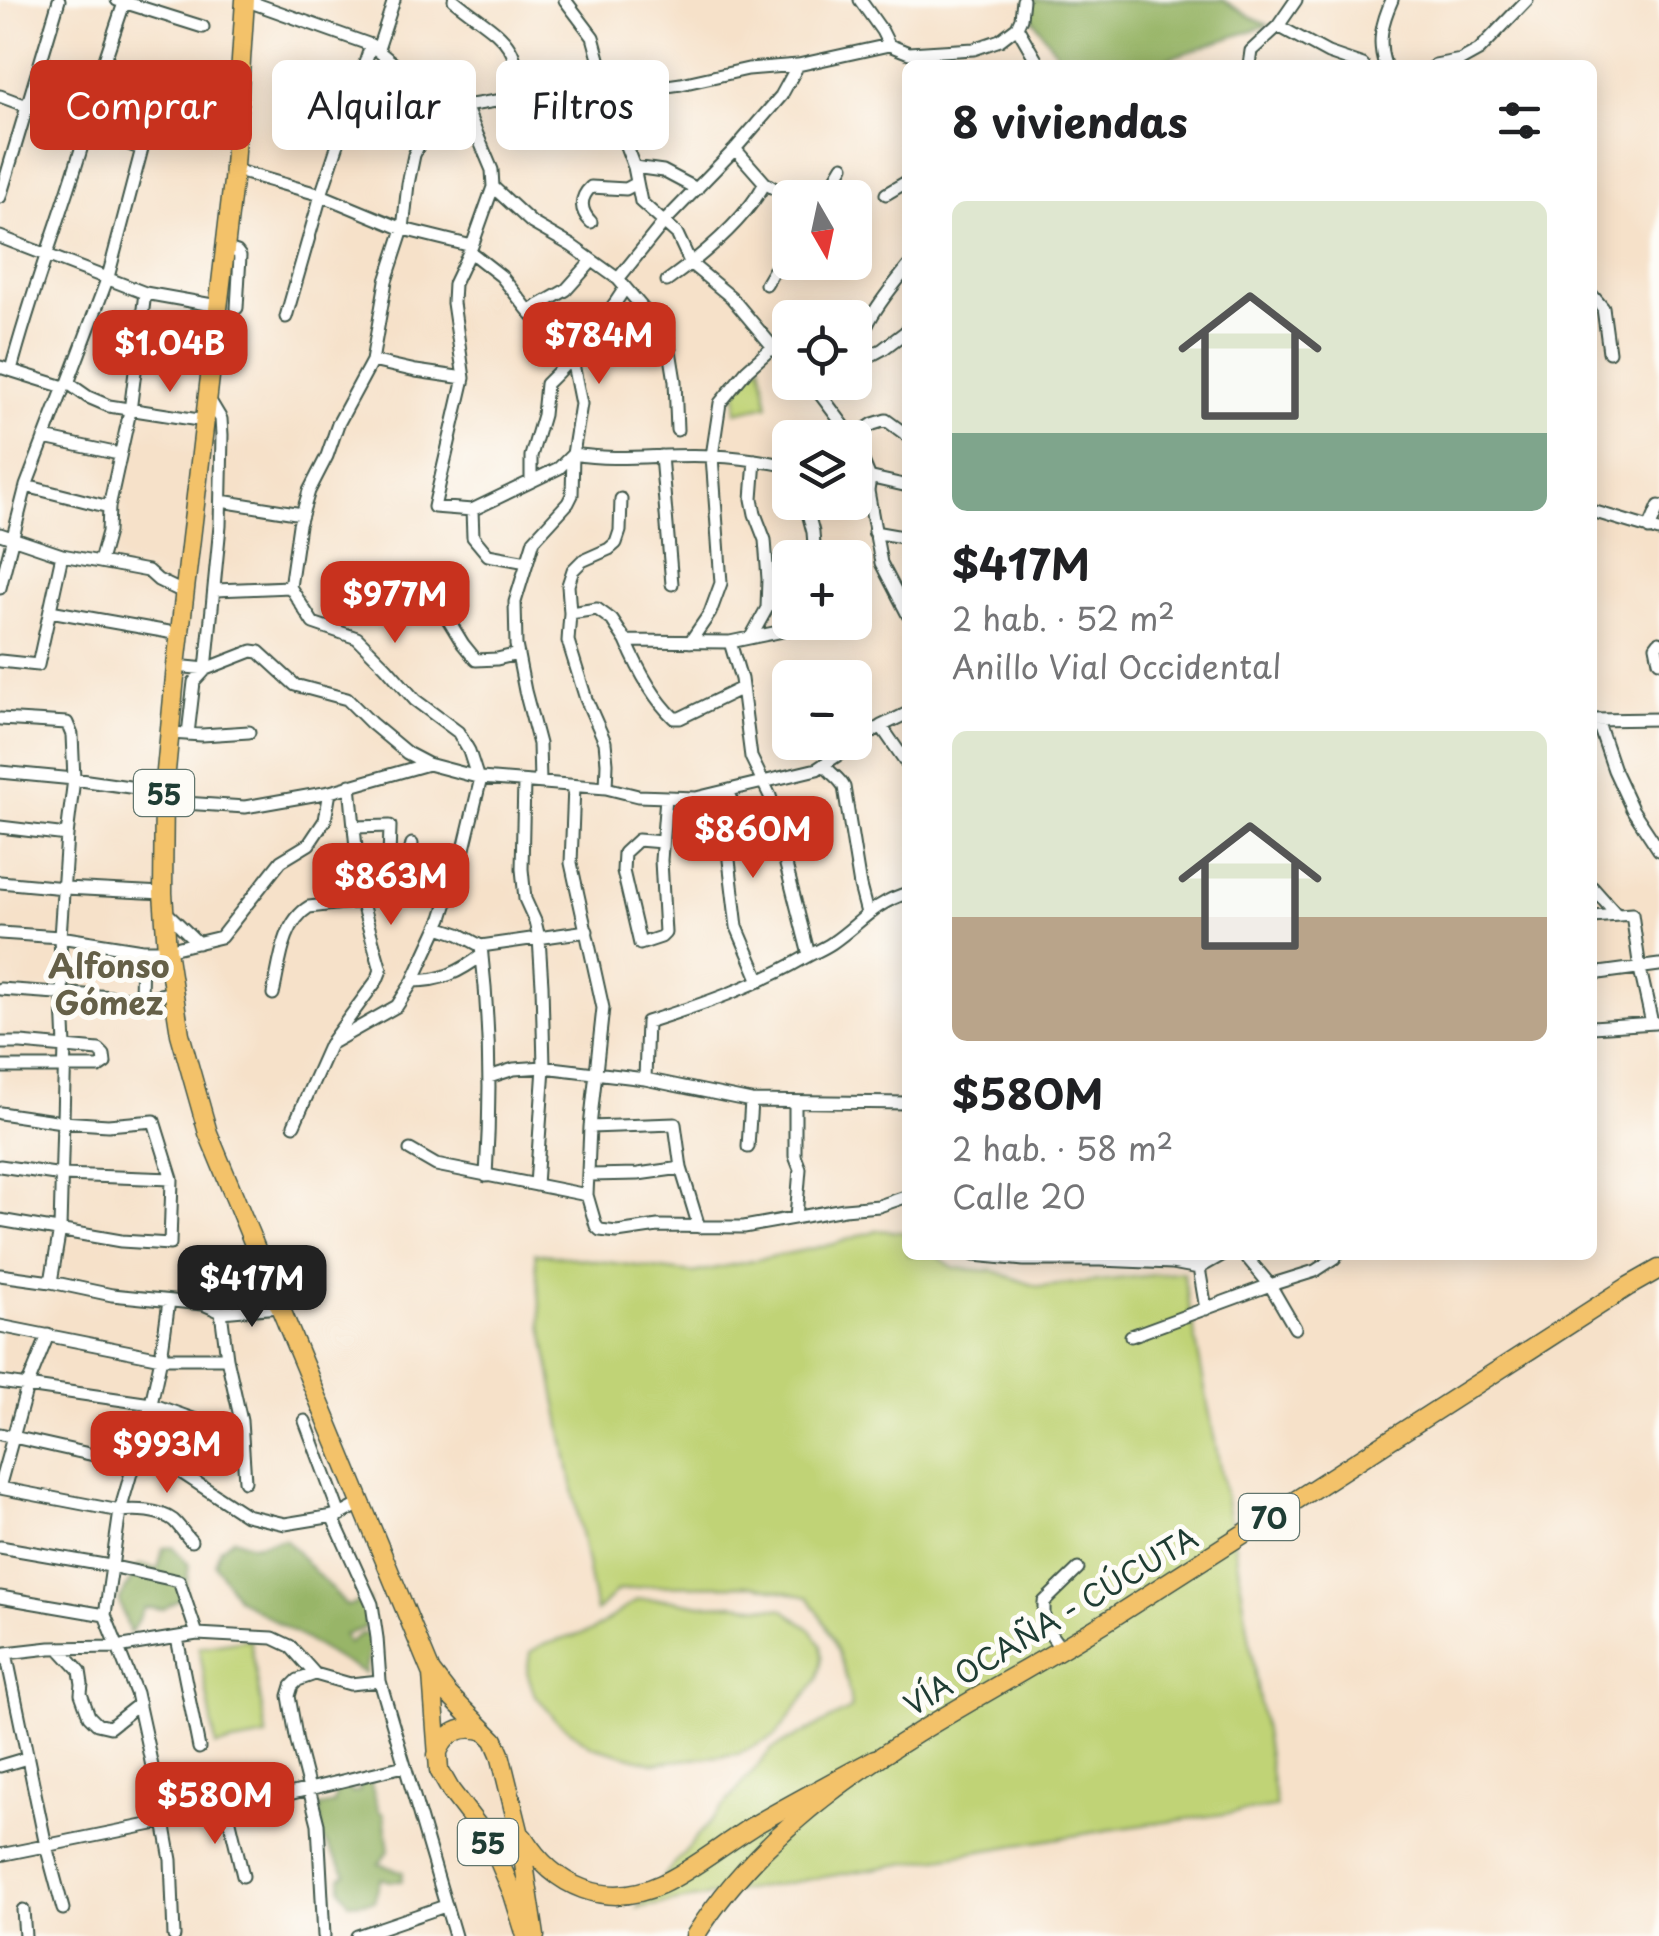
<!DOCTYPE html>
<html lang="es">
<meta charset="utf-8">
<style>
:root{--surface:#fff;--page:#f2f2f2;--text:#202124;--muted:#757577;--accent:#c8321e}
body{margin:0;font-family:"Playpen Sans",sans-serif;background:var(--page);color:var(--text);height:100vh;display:flex;flex-direction:column;font-size:38px;white-space:nowrap}
*{box-sizing:border-box;margin:0}
p{font-size:32px;color:var(--muted)}
.icon{flex:none;width:55px;height:55px;fill:none;stroke:currentColor;stroke-width:2;stroke-linecap:round;stroke-linejoin:round}
.map{position:relative;flex:1;overflow:hidden}
.details{position:absolute;left:902px;top:60px;width:695px;height:1200px;display:flex;flex-direction:column;background:var(--surface);border-radius:15px;box-shadow:0 5px 25px #0003}
.details>*{flex:none}
.guide{position:absolute;left:30px;top:60px;width:722px;height:90px;display:flex;gap:20px}
.needle{width:65px;rotate:171deg}
.buttons{position:absolute;left:772px;top:180px;display:grid;gap:20px}
.buttons a{display:grid;place-items:center;width:100px;height:100px;border-radius:15px;background:var(--surface);box-shadow:0 5px 25px #0003;font-size:50px}
.price{position:absolute;translate:-50% -85px;padding:0 22px;border-radius:20px;background:var(--accent);color:#fff;font-size:32px;line-height:65px;filter:drop-shadow(0 2px 5px #0008)}
.price::after{content:'';position:absolute;left:50%;top:60px;width:30px;height:22px;margin-left:-15px;background:inherit;clip-path:polygon(0 0,100% 0,50% 100%)}
.price.current{background:#222;color:#fff}
ul{padding:0;list-style:none}
li{display:grid;align-content:center;gap:20px;height:530px;padding:0 50px}
li span{display:grid;place-items:center;height:310px;border-radius:15px;color:#555}
li>.icon{margin-inline-start:auto}
span .icon{width:180px;height:180px;fill:#fffc;stroke-width:1}
li b{font-size:42px}
h2{display:flex;justify-content:space-between;align-items:center;height:120px;padding:0 50px;font-size:42px}
.pill{padding:0 35px;border-radius:15px;background:var(--surface);box-shadow:0 5px 25px #0003;font-size:35px;line-height:90px}
.pill.current{background:var(--accent);color:#fff}
.map>svg:first-child{display:block}
</style>
<div class="map">
<svg width="1659" height="1936" viewBox="0 0 1659 1936">
<rect width="100%" height="100%" fill="#fdfcf7"/>
<filter id="ink" filterUnits="userSpaceOnUse"><feTurbulence type="fractalNoise" baseFrequency=".01" numOctaves="2"/><feDisplacementMap in="SourceGraphic" scale="20" xChannelSelector="R" yChannelSelector="G"/><feConvolveMatrix kernelMatrix="1 2 1 2 8 2 1 2 1" color-interpolation-filters="sRGB"/></filter>
<filter id="wash" filterUnits="userSpaceOnUse"><feTurbulence type="fractalNoise" baseFrequency=".0048" numOctaves="4" result="noise"/><feDisplacementMap in="SourceGraphic" scale="40" xChannelSelector="R" yChannelSelector="G"/><feGaussianBlur stdDeviation="2.25" result="paint"/><feColorMatrix in="noise" values="0 0 0 0 0 0 0 0 0 0 0 0 0 0 0 0 0 1.4 0 .05"/><feComposite in="paint" operator="in"/></filter>
<g filter="url(#wash)">
<rect width="100%" height="100%" fill="#f6e1c9"/>
<path fill="#c0d376" stroke="#708855" stroke-width="2.5" d="M761 363 768 405 736 412 737 385Z
M877 1230 902 1232 907 1236 908 1255H936L954 1268 993 1271 1039 1287 1183 1272 1236 1553 1276 1807 1108 1830 637 1908 772 1749 851 1709C848 1667 832 1631 808 1597L754 1585 649 1586 617 1591 596 1612 542 1325 535 1253 693 1273 834 1244Z
M667 1599 701 1605 734 1604 783 1609 811 1630 821 1645 822 1657 818 1679 775 1736 738 1754 653 1763 592 1746 556 1720 534 1693 527 1672 530 1652 542 1645 592 1631 637 1600Z
M250 1639 267 1737 216 1746 199 1647Z"/>
<path fill="#98b567" stroke="#5c794e" stroke-width="2.5" d="M1027 0H1223L1252 18 1268 25 1149 65H1065L1028 12Z
M234 1538 252 1545 285 1539 347 1606 369 1599 365 1628 344 1635 348 1643 361 1634H372L365 1673 338 1659 237 1598 215 1564 220 1549Z
M173 1547 189 1565 185 1595 164 1609 144 1608 130 1634 119 1601 139 1565 158 1569 163 1548Z
M358 1780 370 1781 379 1811 384 1814 389 1851 379 1864 403 1872 402 1881H390L381 1878 374 1901 349 1903 341 1889V1877L346 1874 323 1839 319 1807 334 1804 337 1786 344 1785 352 1793 360 1791Z"/>
</g>
<g filter="url(#ink)">
<g fill="none" stroke-linecap="round" stroke-linejoin="round">
<defs>
<path id="minor" d="M117 0 203 27
M245 0 371 45 439 101 451 105 465 106 496 101H533L604 95 681 84 748 69 798 65 889 45 909 53 974 49 1000 40 1017 27 1021 18 1023 0
M454 0C498 36 521 37 519 101
M565 0 593 37 601 66 604 95 611 107 634 167 641 202 677 234 691 264 731 297 773 347 790 363
M860 0 882 31 889 45
M1278 26 1328 53 1363 65
M1017 27 1039 65
M378 49 394 0
M1249 65 1251 51 1278 26 1296 0
M1385 65C1377 42 1382 22 1392 0
M1435 65 1461 60 1479 50 1527 0
M0 96 142 149
M439 101 414 155 408 184 403 229 386 281 372 361 338 424 327 456 309 491 299 525 290 587 313 623 357 638 386 667 415 700 458 732 469 751 477 776
M465 106 492 170 493 187 472 246 454 284 453 303 464 378 434 507 472 510 559 468 573 454C620 462 666 453 713 456 739 457 764 461 790 466
M82 128 125 0
M735 149 765 183 790 198
M634 167 663 171 697 189
M234 170 321 195 403 229 472 246
M493 187 532 223 572 246 618 279 668 338 675 381 677 430
M886 194 908 181
M0 197 59 0
M824 198 843 166
M591 222C580 211 579 198 591 187L626 189 637 183
M0 237 145 293 218 306
M224 248 237 252 240 256 237 308
M469 251 501 276 529 311 572 359 581 404 573 454 572 495 568 503 534 540 515 602 516 645 525 691 539 744 540 782
M618 279 664 222 735 149 781 96 798 65
M667 281C702 256 745 220 765 183
M766 284 790 244
M1592 295 1603 308 1609 352
M529 311 566 290 592 261
M286 317 321 195 371 45
M372 361 416 371 464 378
M857 363C857 328 887 293 908 267
M857 363 883 349 908 330
M0 367 64 387
M11 370C32 289 64 210 87 129
M811 382 853 438
M68 383 88 397 109 406 205 421
M853 437 873 424 886 420 908 436
M44 438 119 454
M855 442 870 478 868 491 881 563 908 615
M661 456 672 584
M855 474 908 486
M531 480V456L543 415 546 384C577 354 602 324 625 288
M26 486 109 507
M221 501 302 514
M805 502 813 532 815 558
M472 510 473 537 488 555 527 562
M1592 511 1659 531
M1649 529 1659 506
M874 532 908 538
M0 534 62 555 148 571 158 580 185 593
M100 561 108 532 109 507 130 411 145 293
M421 575 463 644 476 660 497 659 518 654
M0 588 26 486 64 387 68 383 108 277 157 92
M215 590 290 587
M50 611 180 634
M570 613 597 609 612 620 626 641 730 642 793 629 801 622
M751 637 767 608 768 579 765 540 755 514 752 499 755 460
M626 641C637 667 653 698 674 718H680L742 688
M690 642 710 613 721 583 712 456 720 403 747 370 773 347
M730 642 741 679 751 757 770 796 776 816 785 861 809 955
M1659 642 1656 646 1659 661
M0 661 38 665 62 555
M176 666 206 669 252 651 259 652 295 685 347 699 371 723 407 753 428 764 481 778 606 788 638 796 696 798 817 769 881 726 908 713
M0 719 67 723 72 735 74 779 67 835 60 937 65 1046 60 1229 51 1282
M1593 720 1659 719
M1597 720 1614 770 1632 809 1659 850
M881 726 908 765
M170 733 202 735 249 732
M188 734 194 682 206 669 220 526 222 435 221 419 209 399
M824 764C830 774 839 777 844 787L860 886 867 913
M0 772 74 779 164 792 184 803 245 807 330 792 428 764
M524 782 522 869 525 899 535 921 539 938 542 985 544 1067 536 1185
M574 786 571 863 603 1008 590 1127 587 1195 596 1226 600 1230 617 1232 658 1226 744 1227 844 1209 879 1206 908 1196
M606 788 607 763 605 742 586 699 568 641 570 613 568 585 573 570 582 561 609 549 616 543 620 531 621 499
M729 791 733 804 729 860 737 927 760 981
M0 827 67 835
M355 827 390 826 389 859 408 861
M662 842 638 840 624 853 623 871 640 944 661 937 665 933 661 860 666 797
M0 882 65 888 163 893
M1592 887 1616 914
M165 911 198 943
M1592 917 1632 914 1640 969 1652 1023
M438 927 459 934 481 946 587 931
M0 933 60 937 142 950H167L221 937 281 861 309 844 325 820 330 792
M481 946C490 1023 491 1099 486 1176
M1592 974 1659 965
M413 981C441 981 460 972 482 955
M0 989 141 999 173 992
M273 994C280 965 282 923 309 907L396 897 405 875 412 844
M141 999 142 950
M1592 1027 1655 1023
M332 1041 377 980 381 970 361 900 350 785
M0 1043H21L99 1050 104 1055 105 1063 99 1067H0
M489 1077 514 1069 544 1067 645 1079 751 1101 908 1103
M645 1079 647 1022C701 1005 756 986 804 958 813 953 823 949 832 943 860 924 873 903 908 893
M795 1102V1156L800 1169 796 1217
M0 1113 62 1122 108 1125 154 1121 172 1179 170 1244 121 1241 0 1220
M294 1125 330 1044 397 1006 413 981 442 918 464 849 481 778
M590 1127 675 1124 681 1168 699 1227
M748 1147 751 1101
M410 1150 436 1165 587 1195
M0 1166 62 1175 172 1179
M589 1175 638 1174 681 1168
M974 1255 1024 1260H1100L1172 1263 1199 1268 1222 1255
M1245 1255 1270 1285 1295 1328
M1199 1268 1206 1309
M0 1275 51 1282 112 1295 203 1304 221 1312 279 1307
M169 1301 161 1358 151 1404 120 1511 105 1615 136 1693 164 1821 171 1860 174 1936
M221 1312 227 1358 241 1421 245 1481
M0 1326 161 1358H227
M1131 1336 1270 1285 1315 1271 1335 1258 1336 1255
M0 1382 151 1404 199 1421H241
M305 1421 340 1515
M0 1434 134 1464
M135 1457 168 1464 246 1515 285 1524 340 1515 362 1503
M0 1484 27 1387 48 1335
M0 1488 120 1511C136 1509 159 1510 173 1520 179 1525 185 1535 191 1541
M332 1516 372 1604 377 1638 380 1681 455 1936
M0 1547 110 1566 179 1581 197 1634
M0 1597 105 1615
M177 1638 199 1748
M59 1648 80 1671 82 1684 81 1694 89 1716 97 1724 110 1727 139 1704
M1061 1649 1044 1625V1602L1078 1569
M6 1653 46 1846 63 1909
M0 1657 6 1653 50 1648 117 1647 197 1634 273 1638 290 1646 315 1674 350 1684 380 1681
M315 1674 298 1680 292 1686 289 1696 297 1742 318 1824 324 1936
M0 1766 27 1758
M227 1809 243 1876
M0 1855 227 1809 404 1766
M23 1910 25 1936
M357 1936 445 1906"/>
<path id="primary" d="M695 1936C791 1782 965 1711 1112 1618 1285 1508 1456 1397 1629 1286L1659 1269"/>
<path id="trunk" d="M245 0 233 181 176 666 164 792 163 893 167 950 180 1034 208 1133 431 1672 448 1694 494 1740 500 1754 519 1831 535 1936
M432 1675 439 1770 451 1791 484 1834 496 1854 513 1894 526 1936
M437 1755C444 1733 462 1724 485 1731
M523 1837C554 1887 606 1910 662 1884 691 1871 724 1844 753 1826 793 1803 834 1781 875 1759"/>
</defs>
<use href="#minor" stroke="#3f564a" stroke-width="15"/>
<use href="#primary" stroke="#3f564a" stroke-width="21"/>
<use href="#trunk" stroke="#3f564a" stroke-width="21"/>
<use href="#minor" stroke="#fff" stroke-width="11"/>
<use href="#primary" stroke="#f3c26a" stroke-width="18"/>
<use href="#trunk" stroke="#f3c26a" stroke-width="18"/>
</g>
</g>
<g text-anchor="middle" dominant-baseline="central" stroke-width="10" stroke-linejoin="round" paint-order="stroke">
<g fill="#fdfcf7" stroke="#62766e" stroke-width="2.5">
<rect x="134" y="770" width="60" height="46" rx="8"/>
<rect x="1239" y="1494" width="60" height="46" rx="8"/>
<rect x="458" y="1819" width="60" height="46" rx="8"/>
</g>
<g font-size="28" font-weight="bold" fill="#1f3d34">
<text x="164" y="793">55</text>
<text x="1269" y="1517">70</text>
<text x="488" y="1842">55</text>
</g>
<g font-size="30" fill="#1f3d34" stroke="#fdfcf7">
<text transform="translate(1050 1620) rotate(-31)">VÍA OCAÑA - CÚCUTA</text>
</g>
<g font-size="32" font-weight="bold" fill="#656048" stroke="#fdfcf7">
<text x="109" y="965">Alfonso<tspan x="109" dy="37">Gómez</tspan></text>
</g>
</g>
</svg>
<div class="buttons">
<a><svg class="needle" viewBox="-14 -14 28 28"><path d="M0-13l5 13h-10z" fill="#e53935"/><path d="M0 13l5-13h-10z" fill="#757577"/></svg></a>
<a><svg class="icon" aria-label="locate" viewBox="0 0 24 24"><circle cx="12" cy="12" r="6"/><path d="M12 2v4M12 18v4M2 12h4M18 12h4"/></svg></a>
<a><svg class="icon" aria-label="layers" viewBox="0 0 24 24"><path d="M12 4l9 5-9 5-9-5zM3 14l9 5 9-5"/></svg></a>
<a>+</a>
<a>−</a>
</div>
<b class="price" style="left:599px;top:387px">$784M</b>
<b class="price" style="left:170px;top:395px">$1.04B</b>
<b class="price" style="left:395px;top:646px">$977M</b>
<b class="price" style="left:753px;top:881px">$860M</b>
<b class="price" style="left:391px;top:928px">$863M</b>
<b class="price current" style="left:252px;top:1330px">$417M</b>
<b class="price" style="left:167px;top:1496px">$993M</b>
<b class="price" style="left:215px;top:1847px">$580M</b>
<div class="guide">
<a class="pill current">Comprar</a>
<a class="pill">Alquilar</a>
<a class="pill">Filtros</a>
</div>
<section class="details">
<h2>8 viviendas<svg class="icon" aria-label="filters" viewBox="0 0 24 24"><path d="M4 7h16M4 17h16"/><circle cx="9" cy="7" r="2"/><circle cx="15" cy="17" r="2"/></svg></h2>
<ul>
<li><span style="background:linear-gradient(#dfe7d0 75%,#7fa58c 0)"><svg class="icon" aria-label="home" viewBox="0 0 24 24"><path d="M3 11l9-7 9 7M6 9v11h12V9"/></svg></span><div><b>$417M</b><p>2 hab. · 52 m²</p><p>Anillo Vial Occidental</p></div></li>
<li><span style="background:linear-gradient(#dfe7d0 60%,#b9a48a 0)"><svg class="icon" aria-label="home" viewBox="0 0 24 24"><path d="M3 11l9-7 9 7M6 9v11h12V9"/></svg></span><div><b>$580M</b><p>2 hab. · 58 m²</p><p>Calle 20</p></div></li>
</ul>
</section>
</div>
